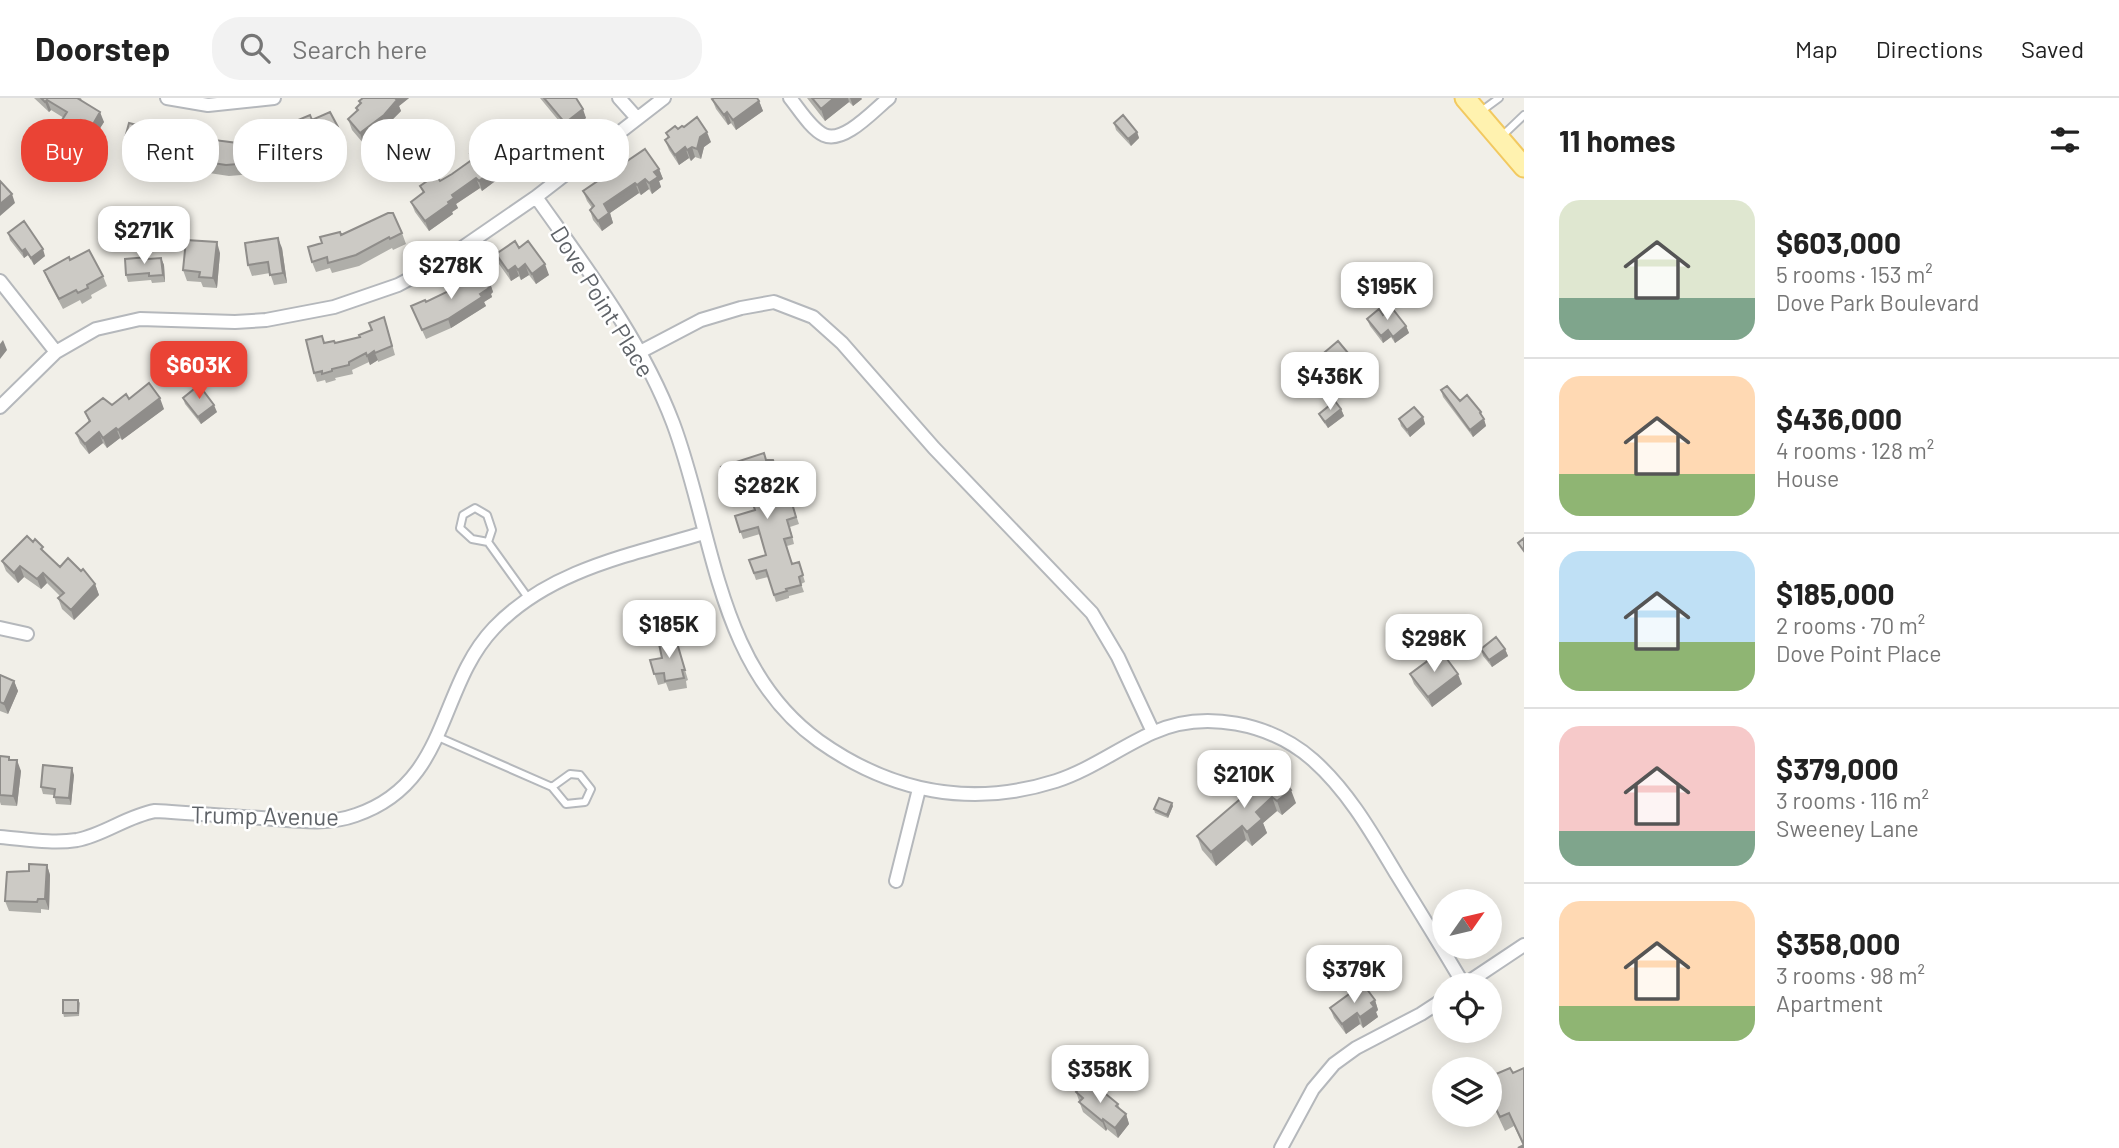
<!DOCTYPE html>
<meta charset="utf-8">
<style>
:root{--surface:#fff;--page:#f2f2f2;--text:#222;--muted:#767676;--line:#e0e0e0;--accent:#ea4335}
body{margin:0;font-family:Barlow,sans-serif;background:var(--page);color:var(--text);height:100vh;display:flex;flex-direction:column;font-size:26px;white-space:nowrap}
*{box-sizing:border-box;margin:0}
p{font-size:23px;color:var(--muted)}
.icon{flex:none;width:38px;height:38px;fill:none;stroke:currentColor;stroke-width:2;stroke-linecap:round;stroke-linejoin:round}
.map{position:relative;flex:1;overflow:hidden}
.side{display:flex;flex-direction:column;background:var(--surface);width:595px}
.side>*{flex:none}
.banner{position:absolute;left:21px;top:21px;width:665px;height:63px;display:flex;gap:14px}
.needle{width:46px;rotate:56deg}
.fabs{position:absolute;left:1432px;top:791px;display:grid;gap:14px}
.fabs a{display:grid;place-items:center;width:70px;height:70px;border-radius:50%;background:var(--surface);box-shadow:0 4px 18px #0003;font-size:35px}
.price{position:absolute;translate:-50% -60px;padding:0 16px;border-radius:14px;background:#fff;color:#222;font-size:23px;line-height:46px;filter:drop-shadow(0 2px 4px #0008)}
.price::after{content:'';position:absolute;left:50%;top:42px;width:21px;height:16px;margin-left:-10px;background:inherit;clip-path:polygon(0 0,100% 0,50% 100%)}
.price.current{background:var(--accent);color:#fff}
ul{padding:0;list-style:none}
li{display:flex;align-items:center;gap:21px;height:175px;padding:0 35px}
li+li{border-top:2px solid var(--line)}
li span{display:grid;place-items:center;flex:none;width:196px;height:140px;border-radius:21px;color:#555}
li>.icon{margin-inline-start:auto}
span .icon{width:84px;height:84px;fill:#fffc;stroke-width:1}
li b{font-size:30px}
h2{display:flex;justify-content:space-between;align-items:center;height:84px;padding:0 35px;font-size:30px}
.pill{padding:0 24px;border-radius:28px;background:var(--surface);box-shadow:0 4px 18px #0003;font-size:24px;line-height:63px}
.pill.current{background:var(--accent);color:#fff}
header{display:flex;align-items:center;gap:42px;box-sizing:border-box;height:98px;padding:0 35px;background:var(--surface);border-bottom:2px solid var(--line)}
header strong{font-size:33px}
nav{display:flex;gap:38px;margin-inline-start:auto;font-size:24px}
.search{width:490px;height:63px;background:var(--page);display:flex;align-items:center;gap:18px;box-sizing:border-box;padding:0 24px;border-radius:28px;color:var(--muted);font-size:26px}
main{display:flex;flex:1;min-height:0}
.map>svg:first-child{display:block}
</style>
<header>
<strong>Doorstep</strong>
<div class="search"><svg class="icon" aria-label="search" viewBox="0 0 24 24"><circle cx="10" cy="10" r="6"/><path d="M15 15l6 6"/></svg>Search here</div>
<nav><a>Map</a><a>Directions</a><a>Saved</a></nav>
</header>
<main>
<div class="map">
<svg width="1524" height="1050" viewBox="0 0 1524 1050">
<rect width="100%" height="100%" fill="#f1efe8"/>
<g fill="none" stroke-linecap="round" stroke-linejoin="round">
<defs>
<path id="lane" d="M1480 14 1499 0
M1501 39 1524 17
M488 444 472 441 460 430 463 417 475 410 487 417 492 432 488 444 529 501
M438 639 552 689 566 706 585 704 591 691 580 677 570 676 552 689"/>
<path id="street" d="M167 0 208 7 274 0
M619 0 636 19
M790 0C799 11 811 31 824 37 844 46 874 12 889 0
M536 99C587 171 641 241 673 325 714 434 716 569 819 643 891 694 971 710 1056 683 1090 672 1119 650 1152 635 1204 611 1271 625 1313 662 1349 694 1373 737 1397 777 1420 814 1442 850 1464 887
M0 183 56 254
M640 254 701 222 741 210 774 204 813 219 842 245 934 350 1092 515 1118 559 1153 634
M0 309 56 254 96 231 140 221 235 224 266 222 334 209 398 187 443 163 536 99 664 0
M0 530 27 536
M0 739C25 741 52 746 77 742 104 737 127 718 155 713 191 715 226 718 261 720 292 722 326 728 356 717 450 685 437 590 494 530 549 472 630 457 704 435
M896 783 919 691
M1464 887 1524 847
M1281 1050 1313 991 1334 966 1356 950 1421 916 1444 901"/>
<path id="primary" d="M1465 0 1524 69"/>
</defs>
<use href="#lane" stroke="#b5b8bc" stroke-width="10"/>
<use href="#street" stroke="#b5b8bc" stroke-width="16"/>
<use href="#primary" stroke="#f2c960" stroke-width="23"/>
<use href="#lane" stroke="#fff" stroke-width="6"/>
<use href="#street" stroke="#fff" stroke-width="12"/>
<use href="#primary" stroke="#fff2af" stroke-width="19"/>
</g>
<path fill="#afaea9" d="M34 0H81L82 3 104 24 95 38 85 32 80 41 66 32 62 22 64 20 51 12 49 14Z
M363 0H409L399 8 401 13 387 27 363 45 352 32 348 21 357 13 356 10 360 6 359 3Z
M540 0H576L586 20 568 34Z
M807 0H861L862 1 853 8 849 4 825 23Z
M712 1 759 3 763 13 736 32 731 25 728 27 716 11Z
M312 22 338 29 341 39 328 45 329 49 319 53V51L308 55 307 52 297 56 286 27Z
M1114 25 1137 34 1139 40 1131 48 1116 32Z
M141 28 167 29 171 39 166 60 157 57 154 67 139 63 136 52 129 50 125 40Z
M684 29 711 44 704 49 701 61 695 59 691 63 689 60 679 67 669 52 665 42 668 40 666 35Z
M266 31 270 41 273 74 254 79 253 76 229 78 189 72 186 61 215 39 216 42 238 45Z
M470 56 511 76 500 84 498 81 482 93 480 90 456 106 458 110 452 114 453 116 429 133 415 114 411 104 423 95 420 88 440 83 452 76 472 62Z
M659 71 663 81 659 83 661 89 652 96 649 91 641 97 639 95 610 115 613 125 602 133 593 122 590 112 592 110 587 103 583 93Z
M8 135 45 158 34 167 28 157 24 160 10 142Z
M402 135 406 146 393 152 392 150 359 168 332 175 330 170 316 174 312 164 322 145 341 137Z
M282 150 287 185 274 187 270 175 252 178 248 167Z
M519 150 549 177 536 186 529 177 521 182 519 178 511 183 499 166 496 156Z
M220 155 217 190 203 189 201 184 187 183 183 172Z
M161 160 164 167 165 184 152 185 151 182 128 184 126 177 149 161Z
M70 162 103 178 107 188 91 197 92 200 82 206 80 202 63 211 48 183 44 173Z
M490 185 493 194 491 196 492 199 484 204 486 208 451 230 426 241 411 208Z
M1383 217 1406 228 1409 235 1395 245 1391 239 1383 245 1370 228 1367 221Z
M387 228 395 257 378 264V262L370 267 369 264 352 272 353 276 335 280 336 282 326 285 325 282 317 284 314 275 325 245H335L360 239Z
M1319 259 1354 262 1356 268 1337 284 1322 266Z
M1441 292 1481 314 1486 328 1473 339 1443 299Z
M183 300 217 314 201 326 185 306Z
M129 301 164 311 122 342 120 340 107 350 103 345 89 356 80 345 76 335 89 324 85 314 112 307Z
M1341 311 1344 318 1328 330 1322 322 1319 316Z
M1423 319 1425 326 1410 339 1401 328 1399 321Z
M773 362 781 388 773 390 778 406 791 402 799 426 790 429 794 446 787 448 792 466 799 464 805 484 801 486 804 494 789 498V500L776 504 768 479 756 482 749 462 766 457 760 436 743 441 735 418 755 412 747 386 729 392 721 369Z
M46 456 60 469 95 486 99 497 74 522 62 511 58 500 60 498 47 485 41 491 24 479 18 485 6 473 2 463Z
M675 538 688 582 686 583 687 590 669 593 666 585 658 587 650 562 662 560Z
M1481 551H1505L1508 558 1492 569 1483 558Z
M1410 576 1462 586 1432 609 1414 586Z
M0 577 14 583 18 593 8 616 0 613Z
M0 658 10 662 21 673 17 708 1 707 0 704Z
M74 677 71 707 56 706 54 697 43 696 41 689Z
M1258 686 1296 705 1282 717 1277 713 1263 725 1267 735 1252 748 1246 742 1216 768 1202 752 1197 738 1244 698 1242 690Z
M1173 708 1168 720 1155 715 1154 711Z
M47 767 50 777 49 812 41 811V815L9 813 5 803 29 773Z
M78 902 80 905 79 918 64 919 63 915Z
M1375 902 1378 912 1376 914 1378 919 1363 930 1360 926 1346 936 1334 920 1330 910Z
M1510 970 1524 1050 1514 1028 1505 1033 1489 999V979Z
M1092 990 1118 1006 1120 1011 1126 1016 1129 1026 1118 1040 1107 1031 1106 1033 1083 1014 1076 994Z"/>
<path fill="#8f8d8a" d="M395 0H409L399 8 401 13 387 27 363 45 360 35Z
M834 0H848L849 4 825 23 821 11Z
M850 0H861L862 1 853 8Z
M47 2 51 12 49 14 45 4Z
M759 3 763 13 736 32 733 22Z
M583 11 586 20 568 34 565 25Z
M100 14 104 24 95 38 92 28Z
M727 14 731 25 728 27 724 17Z
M81 22 85 32 80 41 76 30Z
M167 29 171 39 166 60 162 49Z
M266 31 270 41 273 74 269 64Z
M707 34 711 44 704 49 701 61 697 51 700 39Z
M1137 34 1139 40 1131 48 1128 41Z
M153 47 157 57 154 67 150 56Z
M685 49 689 60 679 67 675 57Z
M692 49 695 59 691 63 687 52Z
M508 65 511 76 500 84 496 74Z
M494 71 498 81 482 93 479 83Z
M659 71 663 81 659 83 661 89 652 96 649 85 654 74Z
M476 80 480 90 456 106 458 110 452 114 453 116 429 133 425 123 448 104 452 97Z
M645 81 649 91 641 97 637 87Z
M635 85 639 95 610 115 613 125 602 133 598 123 604 106Z
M12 96 15 105 0 118V106Z
M278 140 282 150 287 185 283 175Z
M217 144 220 155 217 190 213 180Z
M25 151 28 157 24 160 22 153Z
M43 151 45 158 34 167 31 160Z
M161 160 164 167 165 184 163 177Z
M525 166 529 177 521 182 518 172Z
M545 166 549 177 536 186 532 176Z
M515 168 519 178 511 183 508 173Z
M490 185 493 194 491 196 492 199 484 204 486 208 451 230 448 221 480 196Z
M1406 228 1409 235 1395 245 1393 239Z
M1388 232 1391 239 1383 245 1381 238Z
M3 242 7 252 0 261V246Z
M374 253 378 262 370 267 367 258Z
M1354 262 1356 268 1337 284 1335 277Z
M160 300 164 311 122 342 118 332Z
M214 307 217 314 201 326 198 319Z
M1341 311 1344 318 1328 330 1325 324Z
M1423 319 1425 326 1410 339 1407 332Z
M1484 321 1486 328 1473 339 1470 332Z
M116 330 120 340 107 350 103 340Z
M99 334 103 345 89 356 85 346Z
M20 468 24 479 18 485 14 475Z
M43 475 47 485 41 491 37 481Z
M95 486 99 497 74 522 71 512Z
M1505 551 1508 558 1492 569 1489 562Z
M1458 576 1462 586 1432 609 1428 599Z
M14 583 18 593 8 616 4 606Z
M17 662 21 673 17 708 13 698Z
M72 670 74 677 71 707 69 700Z
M1291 692 1296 705 1282 717 1277 703Z
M1272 699 1277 713 1263 725 1267 735 1252 748 1247 734 1256 714Z
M1172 705 1173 708 1168 720 1167 717Z
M1242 728 1246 742 1216 768 1211 754Z
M47 767 50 777 49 812 45 801Z
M1375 902 1378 912 1376 914 1378 919 1363 930 1360 919 1371 905Z
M1357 915 1360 926 1346 936 1342 926Z
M1126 1016 1129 1026 1118 1040 1115 1030Z
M1103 1021 1107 1031 1106 1033 1102 1023Z"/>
<path fill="#cccac5" stroke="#8f8d8a" stroke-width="2" d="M41 0H77L100 14 92 28 81 22 76 30 62 22 67 14 47 2 45 4Z
M363 0H395L397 2 384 17 360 35 348 21 358 12 356 10 361 5 359 3Z
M544 0H576L583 11 565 25Z
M714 0H757L759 3 733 22 727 14 724 17 712 1Z
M812 0H834L821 11Z
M330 14 338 29 324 34 326 39 316 42 315 41 304 45 303 42 293 46 286 27 310 17 312 22Z
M1123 17 1137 34 1128 41 1114 25Z
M697 19 707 34 700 39 697 51 692 49 687 52 685 49 675 57 665 42 669 39 666 35 675 28 678 31 682 28 684 29Z
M129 25 141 28 142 25 157 29V26L167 29 162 49 153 47 150 56 136 52 138 43 125 40Z
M266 31 269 64 250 69V65L226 67 186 61 188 34 215 39 214 42 238 45V40L251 38 250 32Z
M492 44 508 65 496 74 494 71 479 83 476 80 452 97 454 100 448 104 449 106 425 123 411 104 424 94 420 88 436 77 440 83 452 76 473 61 470 56Z
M645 51 659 71 654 74 658 79 649 85 645 81 637 87 635 85 604 106 609 115 598 123 590 112 594 108 583 93Z
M0 83 12 96 0 106Z
M388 115H393L402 135 390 141 389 139 356 157 328 165 327 159 312 164 308 149 322 145 320 139 340 134 341 137Z
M24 123 43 151 31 160 25 151 22 153 8 135Z
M278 140 283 175 270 177 268 164 248 167 245 145Z
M186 142 217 144 213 180 199 179 200 174 183 172Z
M515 143 519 150 528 143 545 166 532 176 525 166 518 172 515 168 508 173 496 156Z
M89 152 103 178 87 187 88 190 78 195 76 192 59 201 44 173 69 159 70 162Z
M148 159V161L161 160 163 177 149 178V175L126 177 125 161Z
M481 170 490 185 487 187 489 190 480 196 482 199 448 221 422 232 411 208 425 202 426 204 453 191Z
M1392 210 1406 228 1393 239 1388 232 1381 238 1367 221 1379 211 1383 217Z
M384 219 392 248 375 255 374 253 367 258 366 255 349 264V267L332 271V273L322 276V273L314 275 306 242 322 238 324 245 334 243 335 245 360 239 359 237 372 232 369 225Z
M1338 243 1354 262 1335 277 1319 259Z
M149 285 160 300 118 332 116 330 103 340 99 334 85 346 76 335 90 323 85 314 103 300 112 307 126 296 129 301Z
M199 287 214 307 198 319 183 300Z
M1447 288 1460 303 1467 297 1481 314 1480 315 1484 321 1470 332 1441 292Z
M1335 303 1341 311 1325 324 1319 316Z
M1414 309 1423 319 1407 332 1399 321Z
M764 355 766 362H773L779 381 770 384 778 406 791 402 796 419 787 422 792 439 784 441 792 466 799 464 803 477 799 479 801 487 786 491 787 493 774 497 766 472 754 475 749 462 766 457 758 429 740 434 735 418 755 412 744 379 726 385 721 369Z
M27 438 33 444 35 441 43 449 41 451 60 469 68 460 81 473 83 471 95 486 71 512 58 500 64 495 43 475 37 481 20 468 14 475 2 463Z
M1524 440V453L1518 445Z
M675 538 685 572H682L684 580 665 583 664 575 654 576 650 562 662 560 658 541Z
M1496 539 1505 551 1489 562 1481 551Z
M1441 553 1458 576 1428 599 1410 576Z
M0 577 14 583 4 606 0 604Z
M0 658 9 659V662H17L13 698 0 697Z
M43 667 72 670 69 700 54 699 55 691 41 689Z
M1274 672 1291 692 1277 703 1272 699 1256 714 1262 721 1247 734 1242 728 1211 754 1197 738 1246 696 1242 690 1253 680 1258 686Z
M1159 700 1172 705 1167 717 1154 711Z
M29 766 47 767 45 801H38L37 804 5 803 7 774 29 773Z
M1363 886 1375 902 1371 905 1374 909 1360 919 1357 915 1342 926 1330 910Z
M63 902H78V915H63Z
M1510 970 1513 975 1524 970V1050H1518L1524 1047 1509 1015 1500 1019 1489 997V979Z
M1085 983 1092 990 1095 987 1118 1006 1116 1008 1126 1016 1115 1030 1103 1021 1102 1023 1079 1004 1083 1000 1076 994Z"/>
<g text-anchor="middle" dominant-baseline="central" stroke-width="5" stroke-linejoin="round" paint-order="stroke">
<g font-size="24" fill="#5f6368" stroke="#fff">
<text transform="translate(603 203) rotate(58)">Dove Point Place</text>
<text transform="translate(265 717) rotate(1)">Trump Avenue</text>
</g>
</g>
</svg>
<div class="fabs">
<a><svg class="needle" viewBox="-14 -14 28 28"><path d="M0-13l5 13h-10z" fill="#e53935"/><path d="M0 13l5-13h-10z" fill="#767676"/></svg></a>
<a><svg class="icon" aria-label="locate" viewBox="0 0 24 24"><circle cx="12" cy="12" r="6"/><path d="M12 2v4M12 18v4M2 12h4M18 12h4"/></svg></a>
<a><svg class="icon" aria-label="layers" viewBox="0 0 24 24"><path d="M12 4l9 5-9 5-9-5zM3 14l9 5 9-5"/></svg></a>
</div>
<b class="price" style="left:144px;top:168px">$271K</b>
<b class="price" style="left:451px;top:203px">$278K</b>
<b class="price" style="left:1387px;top:224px">$195K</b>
<b class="price current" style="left:199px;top:303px">$603K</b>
<b class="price" style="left:1330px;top:314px">$436K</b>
<b class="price" style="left:767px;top:423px">$282K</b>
<b class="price" style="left:669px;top:562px">$185K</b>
<b class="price" style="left:1434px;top:576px">$298K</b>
<b class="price" style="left:1244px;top:712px">$210K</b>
<b class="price" style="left:1354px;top:907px">$379K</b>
<b class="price" style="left:1100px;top:1007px">$358K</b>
<div class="banner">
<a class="pill current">Buy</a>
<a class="pill">Rent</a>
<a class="pill">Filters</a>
<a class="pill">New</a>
<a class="pill">Apartment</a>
</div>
</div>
<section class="side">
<h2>11 homes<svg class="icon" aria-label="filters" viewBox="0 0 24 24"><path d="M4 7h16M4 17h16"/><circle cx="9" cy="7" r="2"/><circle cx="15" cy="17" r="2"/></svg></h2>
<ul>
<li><span style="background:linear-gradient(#dfe7d0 70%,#7fa58c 0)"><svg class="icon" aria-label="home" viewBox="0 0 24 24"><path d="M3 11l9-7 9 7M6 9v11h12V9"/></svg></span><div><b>$603,000</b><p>5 rooms · 153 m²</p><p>Dove Park Boulevard</p></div></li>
<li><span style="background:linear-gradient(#ffd9b3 70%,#8fb573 0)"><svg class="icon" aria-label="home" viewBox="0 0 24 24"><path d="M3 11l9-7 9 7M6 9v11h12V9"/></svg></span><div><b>$436,000</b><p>4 rooms · 128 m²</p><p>House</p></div></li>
<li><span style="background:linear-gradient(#bfe0f5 65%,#8fb573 0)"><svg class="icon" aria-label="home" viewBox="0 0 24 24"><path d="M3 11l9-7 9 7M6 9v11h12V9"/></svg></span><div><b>$185,000</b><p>2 rooms · 70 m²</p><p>Dove Point Place</p></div></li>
<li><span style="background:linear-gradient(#f6c9c9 75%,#7fa58c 0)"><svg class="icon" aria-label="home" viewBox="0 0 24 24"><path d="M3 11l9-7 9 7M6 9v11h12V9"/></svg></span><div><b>$379,000</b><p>3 rooms · 116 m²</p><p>Sweeney Lane</p></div></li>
<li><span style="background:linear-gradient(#ffd9b3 75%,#8fb573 0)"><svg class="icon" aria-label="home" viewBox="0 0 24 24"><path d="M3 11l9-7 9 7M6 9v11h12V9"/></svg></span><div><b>$358,000</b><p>3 rooms · 98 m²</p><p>Apartment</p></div></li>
</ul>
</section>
</main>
